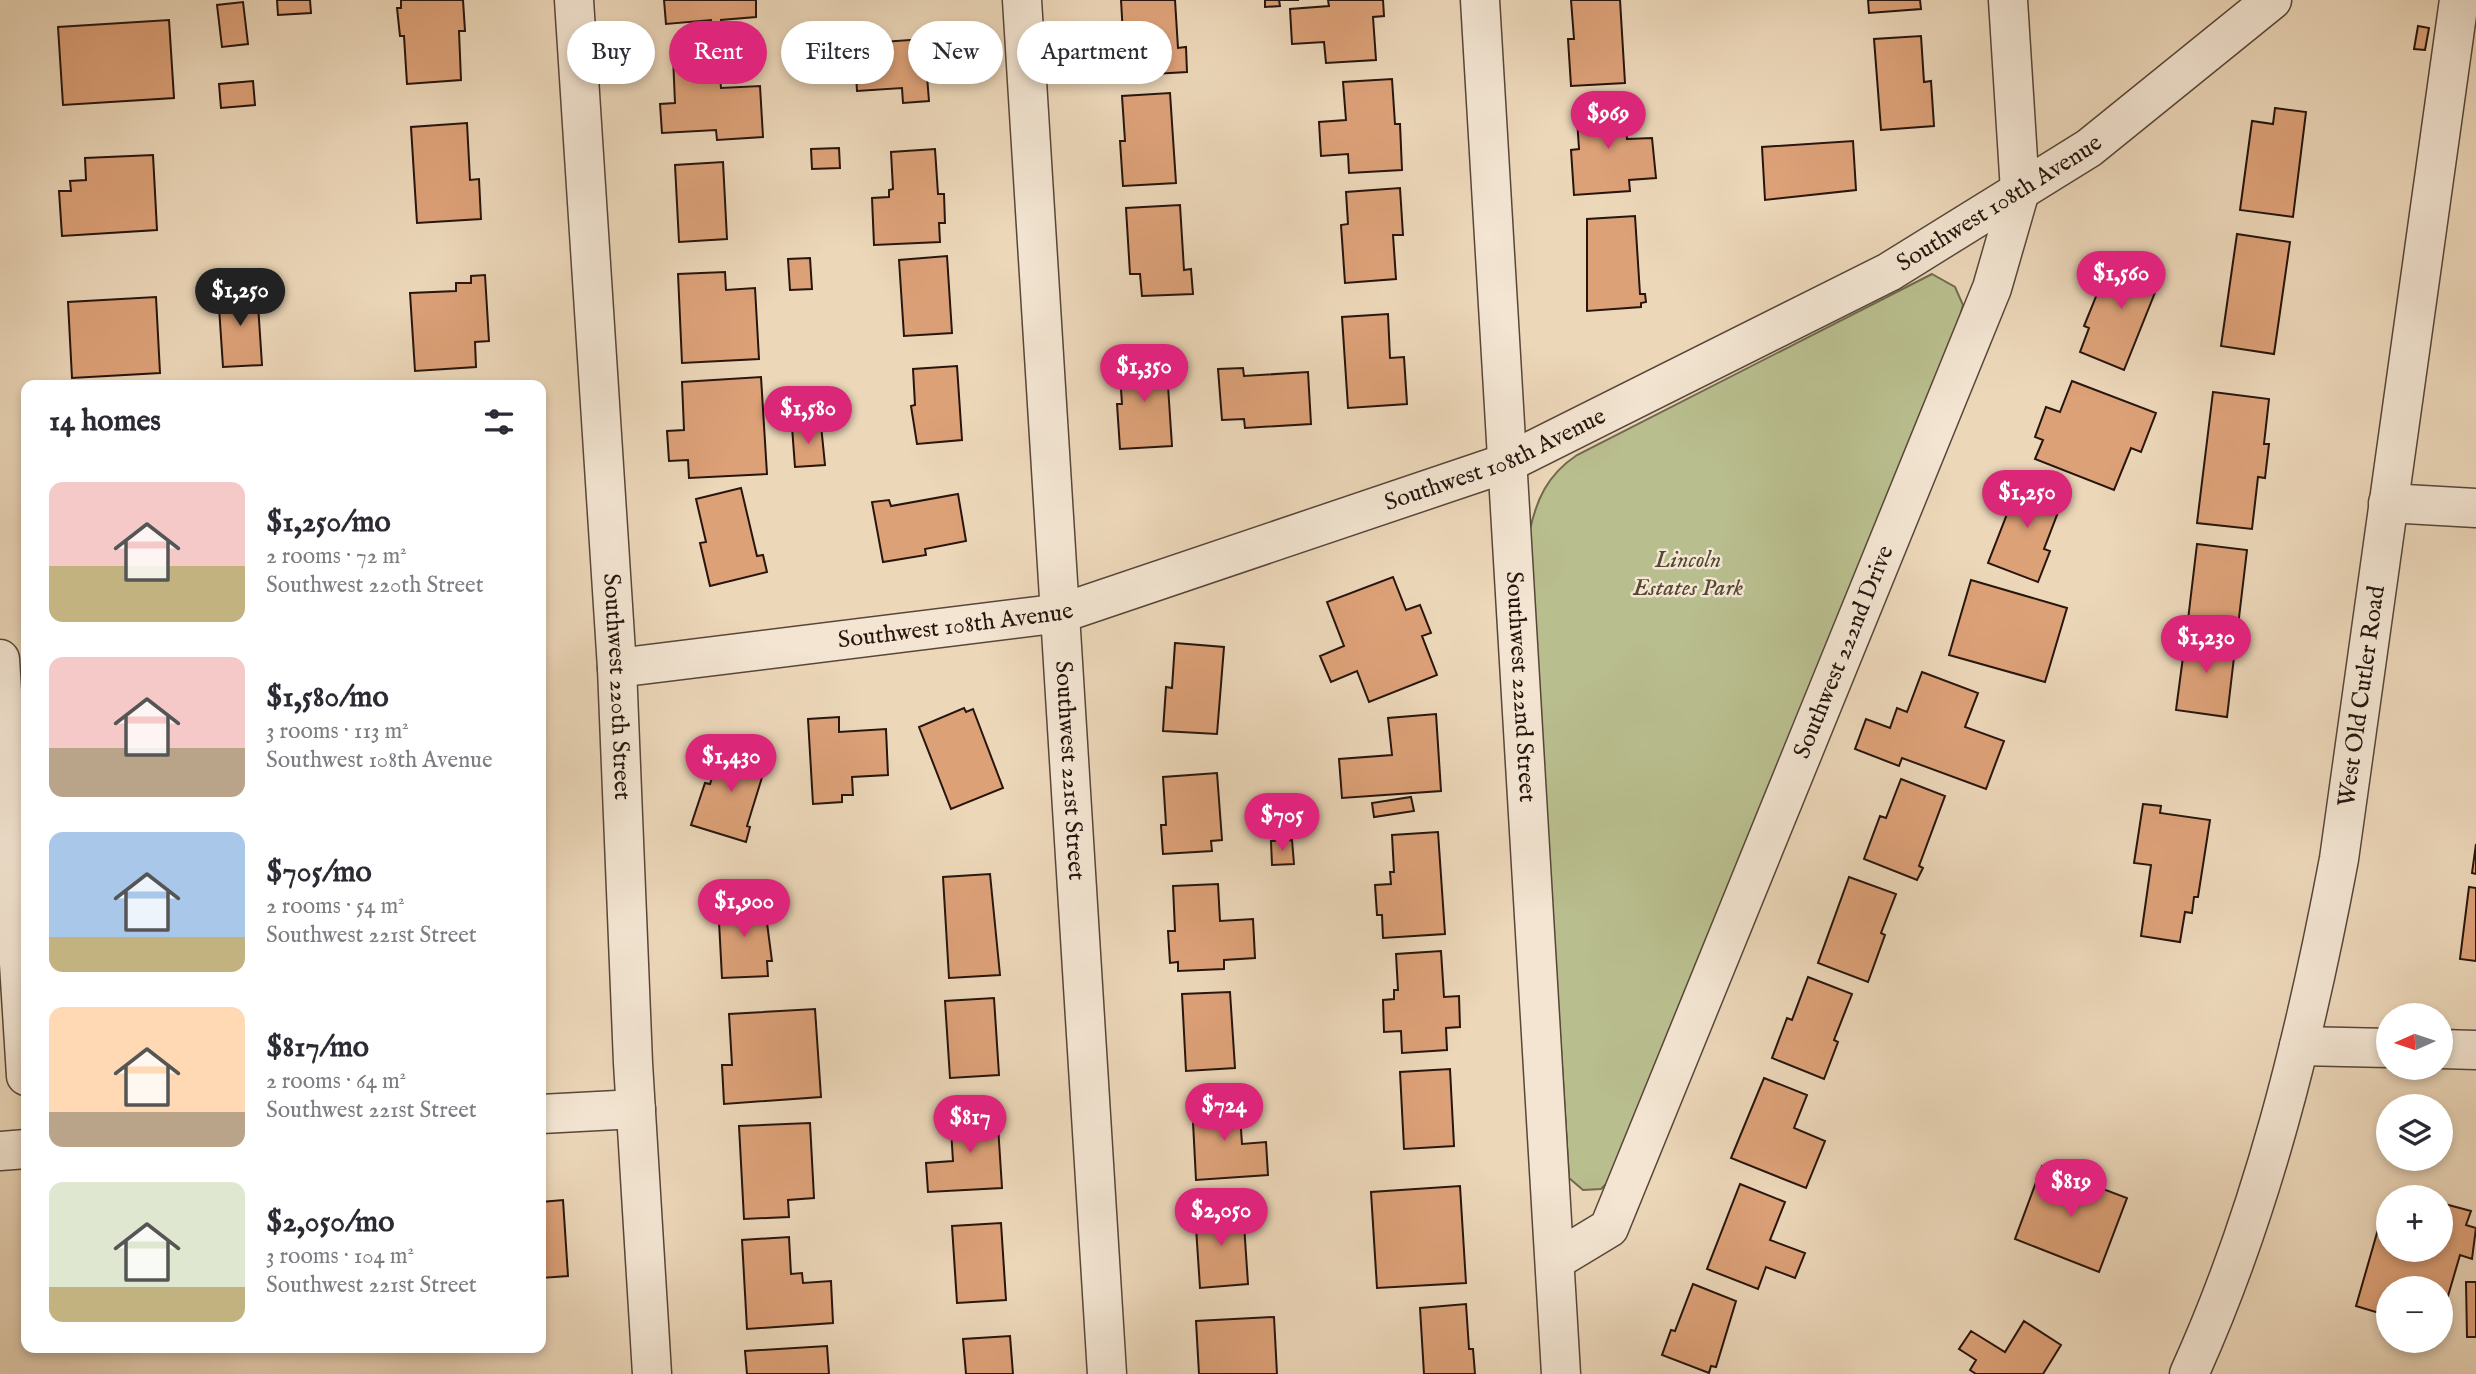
<!DOCTYPE html>
<meta charset="utf-8">
<style>
:root{--surface:#fff;--page:#f2f2f3;--text:#2b2b33;--muted:#7c7c81;--accent:#db2777}
body{margin:0;font-family:"IM FELL English",serif;background:var(--page);color:var(--text);height:100vh;display:flex;flex-direction:column;font-size:26px;white-space:nowrap}
*{box-sizing:border-box;margin:0}
p{font-size:23px;color:var(--muted)}
.icon{flex:none;width:38px;height:38px;fill:none;stroke:currentColor;stroke-width:2;stroke-linecap:round;stroke-linejoin:round}
.map{position:relative;flex:1;overflow:hidden}
.sheet{position:absolute;left:21px;top:380px;width:525px;height:973px;display:flex;flex-direction:column;background:var(--surface);border-radius:14px;box-shadow:0 4px 10px #0003}
.sheet>*{flex:none}
.guide{position:absolute;left:567px;top:21px;width:665px;height:63px;display:flex;gap:14px}
.needle{width:46px;rotate:267deg}
.controls{position:absolute;left:2376px;top:1003px;display:grid;gap:14px}
.controls a{display:grid;place-items:center;width:77px;height:77px;border-radius:50%;background:var(--surface);box-shadow:0 4px 10px #0003;font-size:35px}
.price{position:absolute;translate:-50% -60px;padding:0 16px;border-radius:24px;background:var(--accent);color:#fff;font-size:23px;line-height:46px;filter:drop-shadow(0 2px 4px #0008)}
.price::after{content:'';position:absolute;left:50%;top:42px;width:21px;height:16px;margin-left:-10px;background:inherit;clip-path:polygon(0 0,100% 0,50% 100%)}
.price.active{background:#222;color:#fff}
ul{padding:0;list-style:none}
li{display:flex;align-items:center;gap:21px;height:175px;padding:0 28px}
li span{display:grid;place-items:center;flex:none;width:196px;height:140px;border-radius:14px;color:#555}
li>.icon{margin-inline-start:auto}
span .icon{width:84px;height:84px;fill:#fffc;stroke-width:1}
li b{font-size:30px}
h2{display:flex;justify-content:space-between;align-items:center;height:84px;padding:0 28px;font-size:30px}
.tag{padding:0 24px;border-radius:32px;background:var(--surface);box-shadow:0 4px 10px #0003;font-size:24px;line-height:63px}
.tag.active{background:var(--accent);color:#fff}
.map>svg:first-child{display:block}
</style>
<div class="map">
<svg width="2476" height="1374" viewBox="0 0 2476 1374">
<rect width="100%" height="100%" fill="#ecd7b9"/>
<filter id="stains"><feTurbulence type="fractalNoise" baseFrequency=".00286" numOctaves="4"/><feColorMatrix values="0 0 0 0 .2 0 0 0 0 .09 0 0 0 0 .02 0 0 0 .5 -.17"/></filter>
<radialGradient id="worn" r=".72"><stop offset=".6" stop-color="#630" stop-opacity="0"/><stop offset="1" stop-color="#630" stop-opacity=".3"/></radialGradient>
<path fill="#b9be8e" stroke="#706a4e" stroke-width="2" d="M1932 274 1955 287 1963 305 1960 316 1633 1123 1606 1184 1601 1189 1583 1190 1569 1178 1529 534C1536 500 1547 475 1577 455Z"/>
<path fill="#dda178" stroke="#27150e" stroke-width="2" d="M277 0H310L311 13 278 15Z
M401 0H463L465 31H459L461 80 407 84 404 36H400L397 8H401Z
M664 0H756V17L721 20V24H711V20L666 24Z
M1121 0H1175L1178 48 1186 47 1187 72 1136 75 1135 52H1124Z
M1265 0H1299H1279L1280 6 1265 7Z
M1328 0H1383L1384 16 1373 17 1376 60 1326 63 1324 42 1292 44 1290 9 1329 6Z
M1571 0H1620L1625 83 1571 86 1568 39H1574Z
M1868 0H1920L1921 9 1869 13Z
M243 2 248 44 222 47 217 5Z
M169 20 174 98 63 105 58 27Z
M2418 26 2429 28 2425 50 2414 49Z
M1921 36 1924 82 1931 81 1934 126 1881 130 1874 39Z
M924 39 929 101 903 103 902 88 857 91 854 44Z
M718 53 721 88 760 86 763 137 717 140 716 130 662 133 660 104 675 103 673 56Z
M1392 79 1395 124H1400L1402 170 1349 173 1348 154 1321 156 1319 122 1346 120 1343 82Z
M253 81 255 105 221 108 219 84Z
M1170 93 1176 183 1123 186 1120 141H1125L1122 96Z
M1624 100 1627 139 1652 138 1656 178 1629 180 1630 191 1574 195 1571 150 1579 149 1576 104Z
M2275 108 2306 112 2293 217 2240 210 2252 121 2273 124Z
M467 123 470 180 479 179 481 219 417 223 411 127Z
M1853 141 1856 190 1765 200 1762 147Z
M839 148 840 168 812 169 811 149Z
M935 149 938 194H944L945 223H939L940 242 874 245 872 198 889 197V190L893 189 891 152Z
M153 155 157 230 62 236 59 191H71L70 181 86 180 85 158Z
M723 162 727 239 679 242 675 165Z
M1400 188 1403 235H1393L1396 279 1345 283 1341 225 1348 224 1346 192Z
M1180 205 1184 270 1191 269 1193 294 1142 296 1140 274H1130L1126 208Z
M1635 216 1640 294H1645L1646 302 1641 303V307L1587 311V219Z
M2237 234 2290 242 2274 354 2221 346Z
M2119 252 2164 270 2124 370 2080 352 2089 328 2084 326 2097 294 2102 296Z
M947 256 952 333 904 336 899 260Z
M810 258 812 289 790 290 788 259Z
M725 272 726 290 755 288 759 359 682 363 678 274Z
M485 275 489 341 475 342 476 367 415 371 410 293 456 291V283H471V276Z
M257 289 262 365 223 367 218 292Z
M156 297 160 373 72 378 68 302Z
M1388 314 1390 358 1404 357 1407 404 1348 408 1342 317Z
M1166 356 1172 446 1120 449 1117 404H1122L1119 359Z
M957 366 962 440 917 444 911 406 915 405 913 369Z
M1243 368 1244 376 1308 372 1311 424 1245 428 1244 419 1222 420 1218 369Z
M761 377 767 474 689 478 688 460 669 461 667 431 684 430 682 382Z
M2072 381 2156 413 2141 452 2131 448 2114 490 2035 459 2043 440 2035 437 2046 407 2060 412Z
M2213 392 2269 399 2264 444H2269L2265 478 2258 477 2252 529 2197 523Z
M821 425 825 465 795 467 792 427Z
M2021 478 2065 494 2044 549 2050 551 2038 582 1988 563Z
M741 488 757 556 763 555 767 572 710 586 700 543 706 542 696 499Z
M958 494 966 541 925 549 926 555 883 562 872 502 889 500 891 506Z
M2197 544 2247 550 2238 626 2188 620Z
M1393 577 1406 610 1420 605 1431 633 1422 636 1437 675 1369 702 1357 671 1331 682 1320 656 1344 646 1327 602Z
M1971 580 2067 608 2045 682 1949 655Z
M2186 634 2236 640 2227 717 2176 710Z
M1175 643 1224 647 1217 734 1163 731 1166 687 1172 688Z
M1922 672 1978 693 1965 727 2004 741 1986 789 1902 758 1899 766 1855 749 1866 719 1890 728 1897 708 1907 712Z
M964 708 966 712 973 709 1003 788 951 809 919 727Z
M1436 714 1441 791 1342 798 1339 759 1392 755 1388 718Z
M839 717V732L886 729 888 775 852 777 853 795H842V802L813 804 808 719Z
M723 744 768 758 747 826 750 827 746 842 691 825 705 783 710 784Z
M1217 773 1222 840 1211 841 1212 851 1163 854 1161 825H1166L1163 777Z
M1901 779 1945 796 1919 866 1923 868 1917 880 1864 859 1880 816 1886 818Z
M1411 797 1414 811 1374 817 1372 803Z
M2143 804 2161 806 2160 813 2210 820 2198 897H2194L2192 913 2185 912 2180 942 2141 936 2151 865 2134 863Z
M1438 832 1445 934 1383 938 1382 915H1377L1375 885 1391 884 1390 872H1394L1392 835Z
M1292 840 1294 864 1272 865 1271 841Z
M2476 844V874L2472 873Z
M990 874 1000 975 949 978 943 877Z
M1849 877 1896 894 1881 933 1885 935 1868 982 1818 963Z
M1218 884 1220 921 1253 919 1255 958 1224 960V969L1178 971V962L1170 963 1168 931H1175L1173 886Z
M2469 887 2476 888V961L2460 959Z
M764 900 772 961H767L768 976 722 978 718 903Z
M1441 951 1444 997 1459 996 1460 1027 1446 1028 1447 1050 1402 1053 1401 1031 1384 1032 1383 1000 1394 999V990H1398L1396 954Z
M1808 977 1852 994 1834 1040 1838 1042 1824 1079 1772 1058 1787 1018 1792 1020Z
M1230 992 1235 1068 1186 1071 1182 994Z
M994 998 999 1075 950 1078 945 1001Z
M815 1009 821 1097 724 1104 722 1065H732L729 1014Z
M1450 1069 1454 1146 1404 1149 1400 1072Z
M1764 1078 1807 1095 1794 1128 1825 1141 1806 1188 1731 1158Z
M1239 1100 1242 1144 1266 1142 1268 1175 1196 1180 1192 1103Z
M997 1110 1002 1188 928 1192 926 1163 953 1161 950 1114Z
M810 1123 814 1198 788 1200 789 1217 744 1219 739 1126Z
M2042 1166 2127 1198 2099 1272 2015 1239Z
M1740 1184 1785 1202 1770 1240 1805 1253 1795 1278 1766 1267 1758 1289 1707 1269Z
M1460 1186 1466 1283 1377 1288 1371 1192Z
M2402 1192 2420 1197H2400Z
M563 1200 568 1276 541 1278V1202Z
M2441 1203 2471 1211 2466 1225 2476 1228 2472 1259 2460 1255 2441 1320V1288H2389V1316L2356 1306 2381 1219 2389 1221V1250H2441Z
M1243 1209 1248 1284 1200 1288 1195 1212Z
M1001 1223 1006 1300 957 1303 952 1226Z
M789 1237 791 1274 802 1273 803 1283 831 1281 833 1323 747 1329 742 1240Z
M2466 1282H2476V1337H2467Z
M1693 1284 1736 1301 1716 1367 1711 1366 1709 1373 1662 1355 1671 1330 1675 1331Z
M1466 1304 1469 1349H1473L1475 1374H1424L1420 1308Z
M1274 1317 1277 1374H1199L1196 1321Z
M2024 1321 2061 1345 2043 1374H1976L1970 1370 1976 1360 1959 1349 1971 1331 2005 1352Z
M1010 1336 1013 1374H966L963 1339Z
M827 1346 829 1374H747L745 1351Z"/>
<g fill="none" stroke-linecap="round" stroke-linejoin="round">
<defs>
<g id="minor">
<path id="s1" d="M574 0 617 668 633 1063 652 1374"/>
<path id="s2" d="M1022 0 1107 1374"/>
<path id="s3" d="M1480 0 1561 1374"/>
<path d="M2388 503 2476 508"/>
<path d="M0 659 26 1076"/>
<path id="s4" d="M617 668 1062 613 1509 462 1889 272 2089 148 2272 0"/>
<path d="M2299 1046 2389 1048"/>
<path d="M2441 1049 2476 1050"/>
<path d="M541 1114 636 1109"/>
<path d="M0 1151 26 1149"/>
<path id="s5" d="M1556 1260 1609 1228 1992 288 2020 191 2008 0"/>
<path id="s6" d="M2189 1374C2263 1211 2306 1034 2339 859L2459 0"/>
</g>
</defs>
<use href="#minor" stroke="#584639" stroke-width="41"/>
<use href="#minor" stroke="#f3e5d2" stroke-width="38"/>
</g>
<g text-anchor="middle" dominant-baseline="central" stroke-width="5" stroke-linejoin="round" paint-order="stroke">
<g font-size="24" fill="#27150e" stroke="#f3e5d2">
<text stroke="none"><textPath href="#s4" startOffset="1475">Southwest 108th Avenue</textPath></text>
<text stroke="none"><textPath href="#s4" startOffset="908">Southwest 108th Avenue</textPath></text>
<text stroke="none"><textPath href="#s4" startOffset="341">Southwest 108th Avenue</textPath></text>
<text stroke="none"><textPath href="#s5" startOffset="684">Southwest 222nd Drive</textPath></text>
<text stroke="none"><textPath href="#s1" startOffset="688">Southwest 220th Street</textPath></text>
<text stroke="none"><textPath href="#s3" startOffset="688">Southwest 222nd Street</textPath></text>
<text stroke="none"><textPath href="#s6" startOffset="702">West Old Cutler Road</textPath></text>
<text stroke="none"><textPath href="#s2" startOffset="772">Southwest 221st Street</textPath></text>
</g>
<g font-size="24" font-style="italic" fill="#534834" stroke="#f3e5d2">
<text x="1688" y="560">Lincoln<tspan x="1688" dy="28">Estates Park</tspan></text>
</g>
</g>
<rect width="100%" height="100%" filter="url(#stains)"/>
<rect width="100%" height="100%" fill="url(#worn)"/>
</svg>
<div class="controls">
<a><svg class="needle" viewBox="-14 -14 28 28"><path d="M0-13l5 13h-10z" fill="#e53935"/><path d="M0 13l5-13h-10z" fill="#7c7c81"/></svg></a>
<a><svg class="icon" aria-label="layers" viewBox="0 0 24 24"><path d="M12 4l9 5-9 5-9-5zM3 14l9 5 9-5"/></svg></a>
<a>+</a>
<a>−</a>
</div>
<b class="price" style="left:1608px;top:151px">$969</b>
<b class="price" style="left:2121px;top:311px">$1,560</b>
<b class="price active" style="left:240px;top:328px">$1,250</b>
<b class="price" style="left:1144px;top:404px">$1,350</b>
<b class="price" style="left:808px;top:446px">$1,580</b>
<b class="price" style="left:2027px;top:530px">$1,250</b>
<b class="price" style="left:2206px;top:675px">$1,230</b>
<b class="price" style="left:731px;top:794px">$1,430</b>
<b class="price" style="left:1282px;top:853px">$705</b>
<b class="price" style="left:744px;top:939px">$1,900</b>
<b class="price" style="left:1224px;top:1143px">$724</b>
<b class="price" style="left:970px;top:1155px">$817</b>
<b class="price" style="left:2071px;top:1219px">$819</b>
<b class="price" style="left:1221px;top:1248px">$2,050</b>
<div class="guide">
<a class="tag">Buy</a>
<a class="tag active">Rent</a>
<a class="tag">Filters</a>
<a class="tag">New</a>
<a class="tag">Apartment</a>
</div>
<section class="sheet">
<h2>14 homes<svg class="icon" aria-label="filters" viewBox="0 0 24 24"><path d="M4 7h16M4 17h16"/><circle cx="9" cy="7" r="2"/><circle cx="15" cy="17" r="2"/></svg></h2>
<ul>
<li><span style="background:linear-gradient(#f6c9c9 60%,#c2b280 0)"><svg class="icon" aria-label="home" viewBox="0 0 24 24"><path d="M3 11l9-7 9 7M6 9v11h12V9"/></svg></span><div><b>$1,250/mo</b><p>2 rooms · 72 m²</p><p>Southwest 220th Street</p></div></li>
<li><span style="background:linear-gradient(#f6c9c9 65%,#b9a48a 0)"><svg class="icon" aria-label="home" viewBox="0 0 24 24"><path d="M3 11l9-7 9 7M6 9v11h12V9"/></svg></span><div><b>$1,580/mo</b><p>3 rooms · 113 m²</p><p>Southwest 108th Avenue</p></div></li>
<li><span style="background:linear-gradient(#a9c7e8 75%,#c2b280 0)"><svg class="icon" aria-label="home" viewBox="0 0 24 24"><path d="M3 11l9-7 9 7M6 9v11h12V9"/></svg></span><div><b>$705/mo</b><p>2 rooms · 54 m²</p><p>Southwest 221st Street</p></div></li>
<li><span style="background:linear-gradient(#ffd9b3 75%,#b9a48a 0)"><svg class="icon" aria-label="home" viewBox="0 0 24 24"><path d="M3 11l9-7 9 7M6 9v11h12V9"/></svg></span><div><b>$817/mo</b><p>2 rooms · 64 m²</p><p>Southwest 221st Street</p></div></li>
<li><span style="background:linear-gradient(#dfe7d0 75%,#c2b280 0)"><svg class="icon" aria-label="home" viewBox="0 0 24 24"><path d="M3 11l9-7 9 7M6 9v11h12V9"/></svg></span><div><b>$2,050/mo</b><p>3 rooms · 104 m²</p><p>Southwest 221st Street</p></div></li>
</ul>
</section>
</div>
